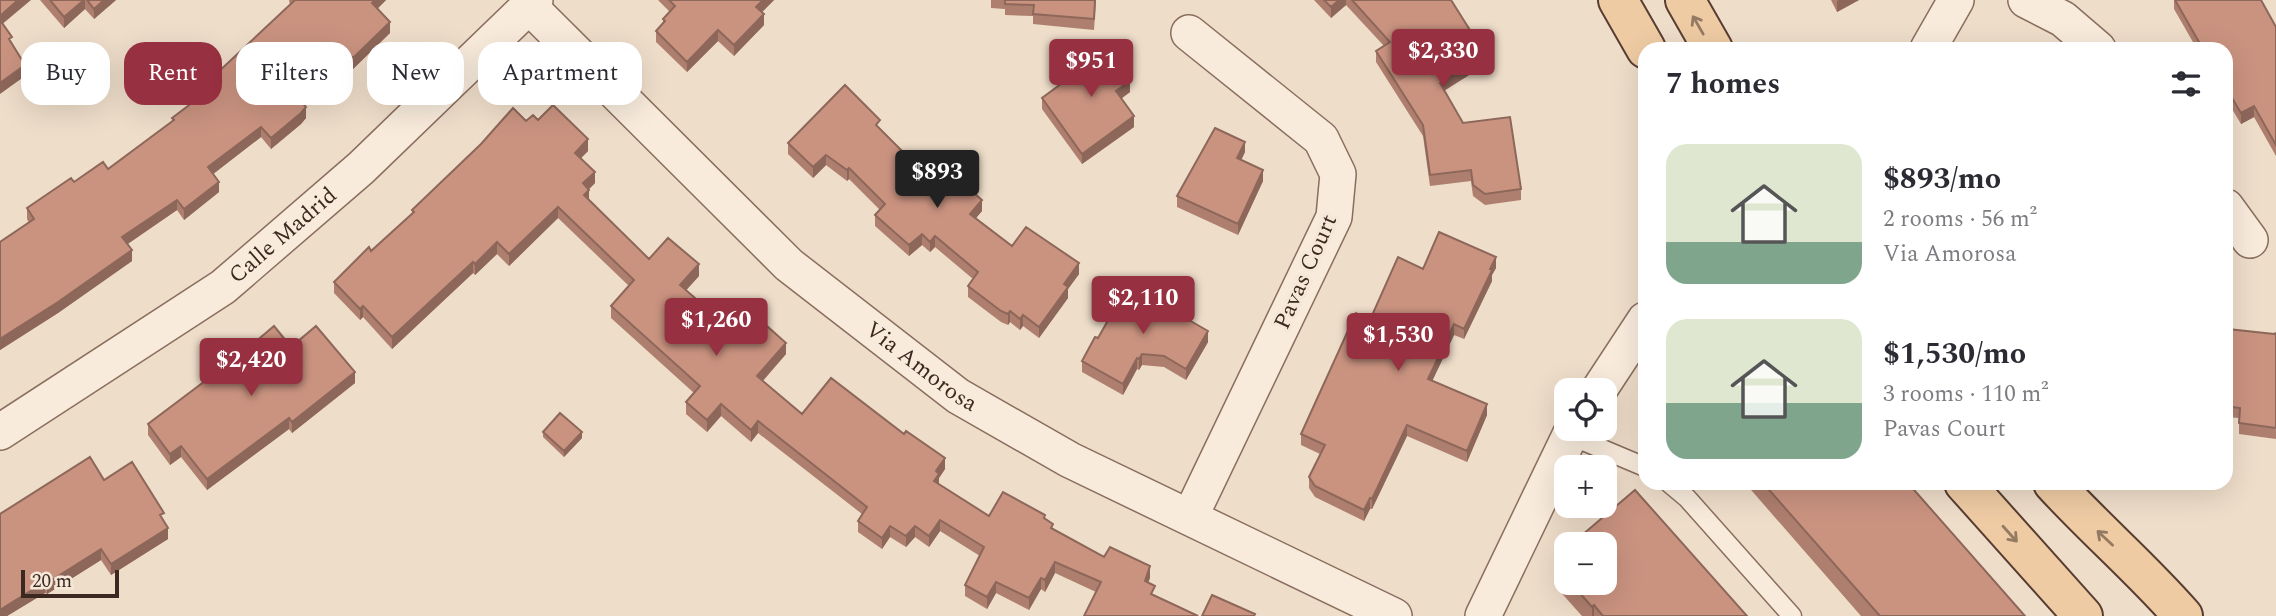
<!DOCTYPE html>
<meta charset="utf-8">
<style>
:root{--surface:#fff;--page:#f7f7f7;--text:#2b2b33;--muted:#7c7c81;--accent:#973041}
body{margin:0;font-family:Spectral,serif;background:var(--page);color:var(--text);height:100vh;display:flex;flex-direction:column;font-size:26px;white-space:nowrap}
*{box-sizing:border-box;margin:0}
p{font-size:23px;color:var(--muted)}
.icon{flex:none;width:38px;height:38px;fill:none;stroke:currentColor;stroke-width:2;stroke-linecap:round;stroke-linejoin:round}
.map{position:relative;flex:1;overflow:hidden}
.panel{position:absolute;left:1638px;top:42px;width:595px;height:448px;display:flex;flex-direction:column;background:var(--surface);border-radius:21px;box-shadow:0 7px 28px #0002}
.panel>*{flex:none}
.hud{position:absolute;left:21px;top:42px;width:665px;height:63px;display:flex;gap:14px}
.controls{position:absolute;left:1554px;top:378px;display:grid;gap:14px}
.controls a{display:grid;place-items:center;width:63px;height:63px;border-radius:14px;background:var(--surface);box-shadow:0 7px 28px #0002;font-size:35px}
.scale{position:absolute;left:21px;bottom:18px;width:98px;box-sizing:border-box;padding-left:7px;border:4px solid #3b2921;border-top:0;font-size:19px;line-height:24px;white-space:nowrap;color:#3b2921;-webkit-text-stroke:5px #f5e8d8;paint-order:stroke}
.price{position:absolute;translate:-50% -60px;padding:0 16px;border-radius:7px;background:var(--accent);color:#fff;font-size:23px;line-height:46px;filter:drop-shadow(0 2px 4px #0008)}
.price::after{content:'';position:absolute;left:50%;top:42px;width:21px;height:16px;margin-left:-10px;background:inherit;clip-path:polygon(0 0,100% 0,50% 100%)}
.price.on{background:#222;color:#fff}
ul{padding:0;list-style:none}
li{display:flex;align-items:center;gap:21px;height:175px;padding:0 28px}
li span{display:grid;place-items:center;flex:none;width:196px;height:140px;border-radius:21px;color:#555}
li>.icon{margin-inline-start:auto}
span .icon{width:84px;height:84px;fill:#fffc;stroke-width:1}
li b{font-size:30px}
h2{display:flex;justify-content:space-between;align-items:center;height:84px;padding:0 28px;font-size:30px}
.pill{padding:0 24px;border-radius:21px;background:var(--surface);box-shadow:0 7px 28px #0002;font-size:24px;line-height:63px}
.pill.on{background:var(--accent);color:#fff}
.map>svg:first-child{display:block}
</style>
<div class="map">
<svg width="2276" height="616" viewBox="0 0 2276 616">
<rect width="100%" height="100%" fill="#eeddc9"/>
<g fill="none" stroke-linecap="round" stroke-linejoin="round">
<defs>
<path id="lane" d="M1569 435 1645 467
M1669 483 1687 498 1792 616"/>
<g id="street">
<path d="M2026 0 2063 19 2098 49"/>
<path id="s1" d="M529 6 789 265 958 396 1070 460 1394 616"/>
<path d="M1189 33 1321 139 1338 174 1334 217 1190 517"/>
<path d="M1928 49 1956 0"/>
<path d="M2226 207 2250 240"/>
<path d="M1599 390 1645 320"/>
<path id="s2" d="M0 432 223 287 361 168 535 0"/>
<path d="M1483 616 1573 429"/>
</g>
<path id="primary" d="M1618 0 1646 49
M1685 0 1713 49
M1964 483 2083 616
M2053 483C2095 529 2142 569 2183 616"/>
</defs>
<use href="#lane" stroke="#8a6e5e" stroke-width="21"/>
<use href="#street" stroke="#8a6e5e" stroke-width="38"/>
<use href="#primary" stroke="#583d32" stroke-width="42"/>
<use href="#lane" stroke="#f8ebdc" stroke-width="18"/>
<use href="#street" stroke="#f8ebdc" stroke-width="35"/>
<use href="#primary" stroke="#eecba3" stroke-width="38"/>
</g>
<path fill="#ae7e6e" d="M40 0H116L94 19 85 9 64 28Z
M289 0H386L377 9 390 33 353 69 342 58 298 98 306 118 301 124 271 149 261 137 213 174 219 192 184 220 177 210 127 244 132 261 58 313 0 350V242L29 223 27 219V208L74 182 108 169 172 121V118L215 85V75L290 5Z
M658 0H774L762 12 764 25 734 56 718 41 687 72 656 42V31L663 24V19L670 12Z
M991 0H1096L1094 30 1033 24V16L1005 15V9L991 8Z
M1314 0H1451L1485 65 1444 91 1463 123 1521 189V200L1485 205 1473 196 1471 181 1430 186 1423 136 1376 62V51L1384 46 1346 5 1331 18Z
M1831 0H1859L1837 12Z
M2174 0H2261L2276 27V156L2254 117 2241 124 2226 99V49H2197L2174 9Z
M1070 63 1130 92 1121 99 1134 127 1082 164 1042 109V98L1072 76 1070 74Z
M538 120 588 151 581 158 595 183 589 189V201L649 259 699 276 686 290 733 331 786 354 763 381 802 414 945 469 939 478V484L989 516 1045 519 1053 529 1104 557 1150 578 1096 592 1055 573 1045 592 1041 589 1029 610 996 593 987 609 965 596V585L980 556 940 531 929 547 915 537 906 547 890 537 882 549 858 532V521L862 514 758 433 751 442 721 416 707 432 686 414V402L694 393 611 318V306L629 286 558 218 509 266 497 254 475 275 473 273 392 349 363 317 360 320 334 293V282L371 251 412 214V210L526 121Z
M880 129 922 171 982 211 976 218 1012 246 1079 274 1068 289V298L1039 338 1023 326 1020 330 1010 322 1008 325 1001 322 968 297V286L973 279 935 247 930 252 922 245 909 256 875 226V215L880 210 849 179 847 181 826 165 813 178 788 154V143Z
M1245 152 1241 160 1263 181 1238 235 1177 207V196Z
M1496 268 1492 275V281L1464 339 1454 335 1432 381 1487 415 1467 462 1407 436 1372 509H1370L1364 521 1315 497 1309 488V477L1320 454 1301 445V434L1370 320 1423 269Z
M2276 333V439L2239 434V418L2226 417V342L2274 334Z
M1098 338 1208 342 1186 380 1164 367 1142 365 1139 370 1137 369 1123 395 1082 372V361Z
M291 347 355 383 292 433 289 429 207 490 181 457 170 465 148 435V424L214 377Z
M543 432 582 438 564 457 543 437Z
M104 480 164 522 168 539 111 575 101 560 47 594 45 593 7 616H0Z
M1745 483H1908L2025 616H1861Z
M1635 490 1747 616H1582L1557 588V567L1566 559V583H1605V544H1582V535Z"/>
<path fill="#8d675a" d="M18 0H31L0 26V16Z
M84 0H85V9L64 28V17Z
M104 0H116L94 19V9Z
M375 0H386L372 14V3Z
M763 0H774L756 18V7Z
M1339 0H1346V5L1331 18V7Z
M1839 0H1859L1837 12V1Z
M764 14V25L734 56V45Z
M390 22V33L353 69V58Z
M718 30V41L687 72V62Z
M342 48V58L293 103V92Z
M1485 54V65L1440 93V83Z
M25 65V76L0 94V83Z
M1130 81V92L1116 102V91Z
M2254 106V117L2241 124V113Z
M306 107V118L301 124 271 149V138Z
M1134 116V127L1082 164V154Z
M261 127V137L208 178V167Z
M588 139V151L575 164V153Z
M1245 142V152L1237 169V158Z
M826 155V165L813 178V167Z
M849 168V179L847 181V170Z
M1263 170V181L1238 235V224Z
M595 172V183L583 195V183Z
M219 182V192L184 220V209Z
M589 190V201L584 195Z
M177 200V210L122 248V237Z
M982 200V211L970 225V214Z
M558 207V218L509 266V254Z
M922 234V245L909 256V245Z
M935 236V247L930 252V242Z
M497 242V254L475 275V264Z
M132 250V261L58 313 0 350V339Z
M1496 257V268L1492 275V281L1464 339V329Z
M473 262V273L392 349V337Z
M1079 263V274L1068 289V298L1039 338V327L1064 284Z
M699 264V276L680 297V285Z
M363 306V317L360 320V309Z
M1010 311V322L1008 325V314Z
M1023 315V326L1020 330V319Z
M1454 324V335L1428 390V379Z
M1208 331V342L1186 380V369Z
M786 343V354L757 387V376Z
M1142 354V365L1139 370V359Z
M1137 358V369L1123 395V384Z
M355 372V383L292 433V422Z
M721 404V416L707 432V420Z
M1487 404V415L1467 462V451Z
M289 418V429L207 490V479Z
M758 421V433L751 442V430Z
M1407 425V436L1372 509V499Z
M582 432V438L564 457V451Z
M181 446V457L170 465V454Z
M945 458V469L939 478V485L934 481 936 471Z
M1370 498V509L1364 521V510Z
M940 520V531L929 547V536Z
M890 526V537L882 549V538Z
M915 526V537L906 547V536Z
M168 528V539L111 575V564Z
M101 549V560L47 594V583Z
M1055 562V573L1045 592V580Z
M1150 566V578L1145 592V581Z
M1041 578V589L1029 610V598Z
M45 582V593L7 616H0V610Z
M996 582V593L987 609V597Z
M1594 605V616H1592V607Z"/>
<path fill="#ca9380" stroke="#8d675a" stroke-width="2" d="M0 0H18L0 16Z
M50 0H84L64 17Z
M87 0H104L94 9Z
M295 0H375L372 3 390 22 353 58 342 48 293 92 306 107 301 113 271 138 261 127 208 167 219 182 184 209 177 200 122 237 132 250 58 302 0 339V242L34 219 27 208 71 178 74 182 103 162 108 169 174 120 172 118 221 81 215 75Z
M669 0H763L756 7 764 14 734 45 718 30 687 62 656 31 665 21 663 19 675 6Z
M1005 0H1095L1094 19 1033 14 1034 5 1005 4Z
M1324 0H1339L1331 7Z
M1352 0H1451L1485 54 1440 83 1463 123 1510 117 1521 189 1485 194 1473 185 1471 170 1430 175 1423 125 1376 51 1390 42Z
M2175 0H2261L2276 27V145L2254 106 2241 113 2226 88V49H2203Z
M0 20 12 37 9 39 25 65 0 83Z
M1101 41 1130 81 1116 91 1134 116 1082 154 1042 98 1077 72 1070 63Z
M845 85 880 120 876 125 922 171 934 158 982 200 970 214 1012 246 1026 227 1079 263 1064 284 1068 287 1039 327 1023 315 1020 319 1010 311 1008 314 1001 311 968 286 978 272 935 236 930 242 922 234 909 245 875 215 885 204 849 168 847 170 826 155 813 167 788 143Z
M553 105 588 139 575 153 595 172 583 183 589 190 584 195 649 259 668 238 699 264 680 285 733 331 750 311 786 343 757 376 802 414 831 378 904 434 906 431 945 458 936 471 939 474 934 481 989 516 1003 492 1045 515 1044 518 1053 524 1051 528 1104 557 1110 547 1150 566 1145 581 1155 586 1151 594 1198 616H1084L1101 582 1055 562 1045 580 1041 578 1029 598 996 582 987 597 965 585 984 547 940 520 929 536 915 526 906 536 890 526 882 538 858 521 867 507 758 421 751 430 721 404 707 420 686 402 700 386 611 306 634 280 558 207 509 254 497 242 475 264 473 262 392 337 363 306 360 309 334 282 369 247 371 251 414 212 412 210 481 144 513 108 526 121 533 115 538 120Z
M1215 128 1245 142 1237 158 1263 170 1238 224 1177 196Z
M1439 232 1496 257 1490 269 1492 270 1464 329 1454 324 1428 379 1487 404 1467 451 1407 425 1372 499 1370 498 1364 510 1315 486 1309 477 1325 445 1301 434 1356 313 1370 320 1398 257 1423 269Z
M1128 285 1208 331 1186 369 1164 356 1142 354 1139 359 1137 358 1123 384 1082 361 1095 337 1098 338Z
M274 326 291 347 316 326 355 372 292 422 289 418 207 479 181 446 170 454 148 424 213 375 214 377Z
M2228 329 2274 334 2276 333V428L2239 423 2240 408 2226 406V342Z
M560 413 582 432 564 451 543 432Z
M90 457 104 480 132 462 164 513 160 515 168 528 111 564 101 549 47 583 45 582 0 610V514Z
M1763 483H1908L2025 616H1880Z
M1635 490 1747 616H1603L1594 605 1592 607 1571 583H1605V544H1583L1587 541 1582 535Z
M1566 559V577L1557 567Z
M1212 595 1255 614 1254 616H1202Z"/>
<defs><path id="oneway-shaft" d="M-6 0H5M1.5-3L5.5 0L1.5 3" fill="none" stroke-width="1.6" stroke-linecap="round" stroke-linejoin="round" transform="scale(1.75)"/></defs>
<g stroke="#947a62">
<use href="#oneway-shaft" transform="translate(1698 25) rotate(-120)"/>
<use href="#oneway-shaft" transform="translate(2010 534) rotate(48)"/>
<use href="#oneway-shaft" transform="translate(2105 538) rotate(-137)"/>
</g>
<g text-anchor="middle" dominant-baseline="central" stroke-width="7" stroke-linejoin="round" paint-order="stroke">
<g font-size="23" fill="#3b2921" stroke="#f5e8d8">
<text stroke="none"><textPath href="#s2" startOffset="345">Calle Madrid</textPath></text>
<text transform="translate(1306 272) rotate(-66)">Pavas Court</text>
<text stroke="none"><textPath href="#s1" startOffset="534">Via Amorosa</textPath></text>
</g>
</g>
</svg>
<div class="controls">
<a><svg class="icon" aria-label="locate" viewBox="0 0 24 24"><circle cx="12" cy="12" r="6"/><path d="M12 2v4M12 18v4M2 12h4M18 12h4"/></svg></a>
<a>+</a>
<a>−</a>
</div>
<div class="scale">20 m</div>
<b class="price" style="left:1443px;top:89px">$2,330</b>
<b class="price" style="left:1091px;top:99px">$951</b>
<b class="price on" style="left:937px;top:210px">$893</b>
<b class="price" style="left:1143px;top:336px">$2,110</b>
<b class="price" style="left:716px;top:358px">$1,260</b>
<b class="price" style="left:1398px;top:373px">$1,530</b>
<b class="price" style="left:251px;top:398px">$2,420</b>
<div class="hud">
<a class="pill">Buy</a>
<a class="pill on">Rent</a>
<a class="pill">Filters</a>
<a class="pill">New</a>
<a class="pill">Apartment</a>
</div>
<section class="panel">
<h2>7 homes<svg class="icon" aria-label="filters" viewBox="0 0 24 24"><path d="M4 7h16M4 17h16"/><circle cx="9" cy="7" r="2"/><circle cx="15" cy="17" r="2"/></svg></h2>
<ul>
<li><span style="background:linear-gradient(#dfe7d0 70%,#7fa58c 0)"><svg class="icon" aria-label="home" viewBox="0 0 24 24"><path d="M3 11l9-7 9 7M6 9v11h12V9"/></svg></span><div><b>$893/mo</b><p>2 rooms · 56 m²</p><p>Via Amorosa</p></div></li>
<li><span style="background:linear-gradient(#dfe7d0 60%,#7fa58c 0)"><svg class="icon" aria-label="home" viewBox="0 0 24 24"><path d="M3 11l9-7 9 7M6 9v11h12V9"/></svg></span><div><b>$1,530/mo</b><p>3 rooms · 110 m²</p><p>Pavas Court</p></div></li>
</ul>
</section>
</div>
